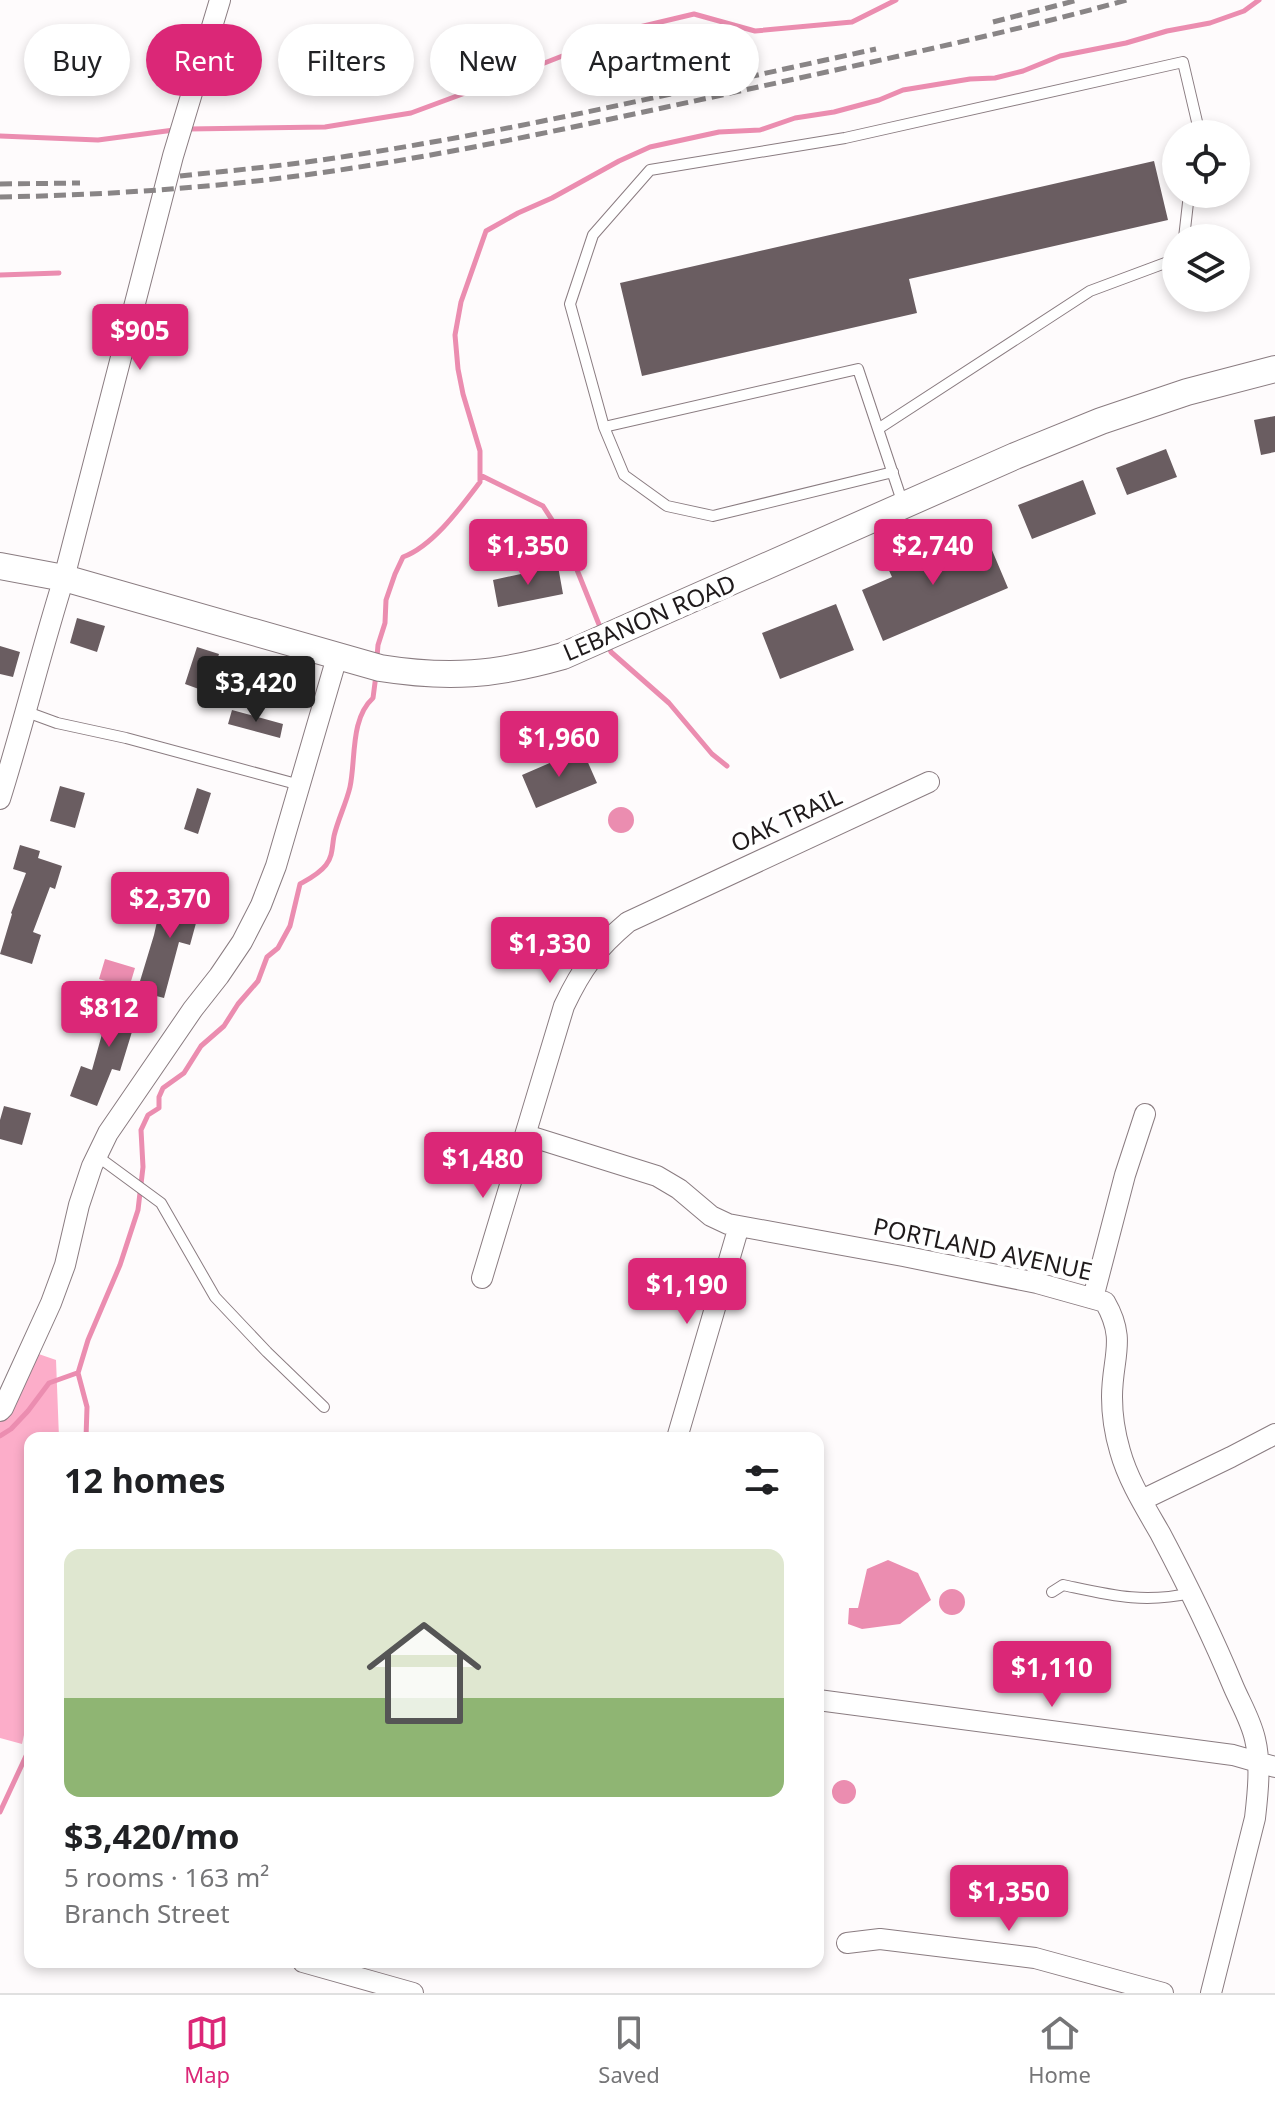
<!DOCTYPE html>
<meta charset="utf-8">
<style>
:root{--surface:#fff;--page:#f6f6f6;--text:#202124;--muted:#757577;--line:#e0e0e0;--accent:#db2777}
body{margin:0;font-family:"Noto Sans",sans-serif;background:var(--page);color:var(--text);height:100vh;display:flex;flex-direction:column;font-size:30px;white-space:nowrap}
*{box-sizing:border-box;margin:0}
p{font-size:26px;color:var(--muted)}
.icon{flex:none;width:44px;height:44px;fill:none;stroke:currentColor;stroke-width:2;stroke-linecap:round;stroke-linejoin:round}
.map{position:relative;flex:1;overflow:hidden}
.sheet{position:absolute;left:24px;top:1432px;width:800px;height:536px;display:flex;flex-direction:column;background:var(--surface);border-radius:16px;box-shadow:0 4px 12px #0003}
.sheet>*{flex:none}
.guide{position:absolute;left:24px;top:24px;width:800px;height:72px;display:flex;gap:16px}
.fabs{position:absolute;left:1162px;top:120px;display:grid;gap:16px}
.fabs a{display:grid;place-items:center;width:88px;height:88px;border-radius:50%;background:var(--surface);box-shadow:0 4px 12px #0003;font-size:40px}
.price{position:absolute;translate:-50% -68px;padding:0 18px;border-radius:8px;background:var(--accent);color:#fff;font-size:26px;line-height:52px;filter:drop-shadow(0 2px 4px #0008)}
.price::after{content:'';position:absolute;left:50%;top:48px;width:24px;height:18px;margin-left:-12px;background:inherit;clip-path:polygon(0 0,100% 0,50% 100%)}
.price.on{background:#222;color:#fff}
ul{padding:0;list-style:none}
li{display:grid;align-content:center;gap:16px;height:424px;padding:0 40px}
li span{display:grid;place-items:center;height:248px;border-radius:16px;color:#555}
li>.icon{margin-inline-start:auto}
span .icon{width:144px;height:144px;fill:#fffc;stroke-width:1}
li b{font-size:34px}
h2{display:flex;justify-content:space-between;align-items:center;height:96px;padding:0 40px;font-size:34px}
.chip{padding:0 28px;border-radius:36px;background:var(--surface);box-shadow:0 4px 12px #0003;font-size:28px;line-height:72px}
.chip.on{background:var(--accent);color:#fff}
.menu{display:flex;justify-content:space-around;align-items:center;height:112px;border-top:2px solid var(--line);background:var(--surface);font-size:22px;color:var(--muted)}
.menu a{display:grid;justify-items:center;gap:4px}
.menu .on{color:var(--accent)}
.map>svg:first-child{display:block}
</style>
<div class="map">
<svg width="1275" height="1993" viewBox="0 0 1275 1993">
<rect width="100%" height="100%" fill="#fefbfc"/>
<path fill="#fcadc9" d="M30 1351 56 1360 59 1438H30V1708L22 1744 0 1738V1411Z"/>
<path fill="#eb8db0" d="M608 820a13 13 0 1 1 26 0a13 13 0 1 1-26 0Z
M105 959 135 968 129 988 99 979Z
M888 1560 918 1573 931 1600 900 1624 862 1629 848 1624 849 1608H858L867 1569Z
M939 1602a13 13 0 1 1 26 0a13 13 0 1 1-26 0Z
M832 1792a12 12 0 1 1 24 0a12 12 0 1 1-24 0Z"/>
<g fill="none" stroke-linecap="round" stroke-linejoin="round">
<path stroke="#eb8db0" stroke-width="5" d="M188 129 325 127 411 113 519 73 631 29 694 14 755 31 852 22 896 0
M0 136 98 140 174 130
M0 275 59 273
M480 475 543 506 565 540 602 632
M608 645 611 652 669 703 712 754 727 766
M377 657 378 645 385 623 386 600 395 574 403 557C433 546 461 507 480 482V451L463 394 458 369 455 335 461 302 486 231 518 213 552 198 619 161 650 147 719 132 760 130 795 118 834 112 879 100 903 90 970 79 995 78 1023 71 1060 56 1126 43 1167 31 1210 23 1244 11 1259 0
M0 1436 11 1429 28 1411 49 1383 77 1373
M86 1438 87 1407 78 1373 88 1340 120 1265 138 1210 143 1167 141 1130 148 1115 159 1108V1097L163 1088 184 1073 201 1046 224 1026 238 1004 258 981 267 957 278 948 290 926 300 884C309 879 319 874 326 865 333 856 332 846 334 836 338 819 346 804 350 787 356 759 350 719 373 698L376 675
M0 1812 26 1756 30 1751"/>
</g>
<path fill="#6a5d61" d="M1154 161 1168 220 909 279 917 313 642 376 620 283Z
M1275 416V452L1261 455 1254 420Z
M1166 449 1177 477 1127 495 1116 468Z
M1083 480 1096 514 1032 539 1018 505Z
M986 536 1008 588 883 641 862 590 892 577 886 564 919 550 924 562Z
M558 566 563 594 498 607 493 580Z
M836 604 854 650 780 679 762 633Z
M77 618 105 626 97 652 70 643Z
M0 646 20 652 13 677 0 674Z
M197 647 219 654 207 692 185 684Z
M232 710 283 724 280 738 228 724Z
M582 749 597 783 536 808 522 775Z
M60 786 85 793 75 828 50 821Z
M197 788 211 793 198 834 184 829Z
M20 845 40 851 38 858 62 866 55 889 50 887 33 932 41 935 32 964 0 954 12 914 11 913 26 873 13 869Z
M180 888 204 894 190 945 179 942 164 998 137 991 154 935 162 899 176 903Z
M114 991 142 999 120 1071 112 1069 97 1106 70 1096 81 1066 92 1070Z
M4 1106 31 1113 22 1145 0 1139V1120Z"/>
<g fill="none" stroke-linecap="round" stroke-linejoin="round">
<defs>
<path id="service" d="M1184 238 1189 194
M604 427 624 475 667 506 713 516 893 472
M878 429 1090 291 1176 259
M903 504 858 369 604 427 570 304 593 235 650 170 845 138 1183 62 1198 126 1197 134
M27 712 57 723 126 738 300 785
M97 1156 161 1203 215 1297 267 1352 324 1407
M1052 1592 1063 1585C1110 1595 1143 1604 1191 1593"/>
<path id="minor" d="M0 799C23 726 41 651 64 578L173 156 220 0
M526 1135 657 1176 679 1189 711 1216 728 1224 903 1256 1037 1283 1105 1302C1127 1340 1112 1357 1112 1397 1112 1415 1115 1434 1120 1451 1128 1480 1145 1507 1160 1533 1187 1584 1212 1635 1234 1688 1241 1704 1251 1721 1255 1739 1261 1764 1258 1792 1255 1818L1211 1993
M482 1278 564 1006C582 968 596 949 628 922L929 782
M1093 1298 1125 1175 1145 1114
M0 1411 3 1408 51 1303 65 1265 79 1205 92 1166 108 1133 193 1009 219 976 242 942 261 905 276 866 337 657
M677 1438 739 1226
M1142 1500 1231 1457 1275 1434
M818 1700 1233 1755 1275 1767
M847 1943 880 1939 1035 1958 1163 1993
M303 1962 413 1993"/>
<path id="tertiary" d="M0 566 64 578 380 668C449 679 496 675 563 656L1015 456 1101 421 1187 392 1275 369"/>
</defs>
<use href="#service" stroke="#8a7c81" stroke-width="12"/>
<use href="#minor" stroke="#8a7c81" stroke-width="22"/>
<use href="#tertiary" stroke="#8a7c81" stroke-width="28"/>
<use href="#service" stroke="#fff" stroke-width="10"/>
<use href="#minor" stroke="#fff" stroke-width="20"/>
<use href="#tertiary" stroke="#fff" stroke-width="26"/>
<path stroke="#898586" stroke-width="5" stroke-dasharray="12 6" stroke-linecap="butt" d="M993 22 1078 0
M180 176C236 170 292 165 348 156 525 129 700 87 876 49
M0 184 80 183
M0 197C106 195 213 188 319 173 454 154 588 124 722 95 857 65 993 37 1127 0"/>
</g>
<g text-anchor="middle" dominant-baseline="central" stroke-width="8" stroke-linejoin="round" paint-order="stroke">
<g font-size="24" fill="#1f1a1b" stroke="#fff">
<text transform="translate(649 617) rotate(-23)">LEBANON ROAD</text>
<text transform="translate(786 819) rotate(-25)">OAK TRAIL</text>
<text transform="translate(983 1248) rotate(12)">PORTLAND AVENUE</text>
</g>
</g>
</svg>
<div class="fabs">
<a><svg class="icon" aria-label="locate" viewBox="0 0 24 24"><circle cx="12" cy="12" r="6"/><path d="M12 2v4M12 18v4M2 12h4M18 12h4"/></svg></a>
<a><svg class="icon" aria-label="layers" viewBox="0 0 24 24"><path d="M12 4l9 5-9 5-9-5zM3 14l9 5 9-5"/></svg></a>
</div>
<b class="price" style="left:140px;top:372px">$905</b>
<b class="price" style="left:528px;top:587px">$1,350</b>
<b class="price" style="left:933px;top:587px">$2,740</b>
<b class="price on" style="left:256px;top:724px">$3,420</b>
<b class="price" style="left:559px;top:779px">$1,960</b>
<b class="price" style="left:170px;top:940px">$2,370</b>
<b class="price" style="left:550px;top:985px">$1,330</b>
<b class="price" style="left:109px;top:1049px">$812</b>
<b class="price" style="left:483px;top:1200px">$1,480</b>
<b class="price" style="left:687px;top:1326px">$1,190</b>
<b class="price" style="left:1052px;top:1709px">$1,110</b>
<b class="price" style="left:1009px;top:1933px">$1,350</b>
<div class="guide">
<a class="chip">Buy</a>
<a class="chip on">Rent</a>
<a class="chip">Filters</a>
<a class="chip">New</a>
<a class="chip">Apartment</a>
</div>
<section class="sheet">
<h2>12 homes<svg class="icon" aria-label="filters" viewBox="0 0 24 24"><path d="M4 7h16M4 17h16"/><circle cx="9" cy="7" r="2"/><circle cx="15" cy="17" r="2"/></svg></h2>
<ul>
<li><span style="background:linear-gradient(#dfe7d0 60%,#8fb573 0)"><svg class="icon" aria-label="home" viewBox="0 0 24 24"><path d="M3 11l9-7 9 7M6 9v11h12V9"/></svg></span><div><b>$3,420/mo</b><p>5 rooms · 163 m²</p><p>Branch Street</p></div></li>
</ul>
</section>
</div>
<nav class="menu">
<a class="on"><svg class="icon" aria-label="map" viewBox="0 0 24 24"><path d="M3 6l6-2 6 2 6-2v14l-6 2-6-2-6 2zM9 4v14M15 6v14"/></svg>Map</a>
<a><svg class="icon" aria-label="saved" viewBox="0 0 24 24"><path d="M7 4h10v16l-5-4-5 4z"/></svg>Saved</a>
<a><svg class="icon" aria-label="home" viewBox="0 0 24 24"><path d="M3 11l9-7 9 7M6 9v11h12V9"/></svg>Home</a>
</nav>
